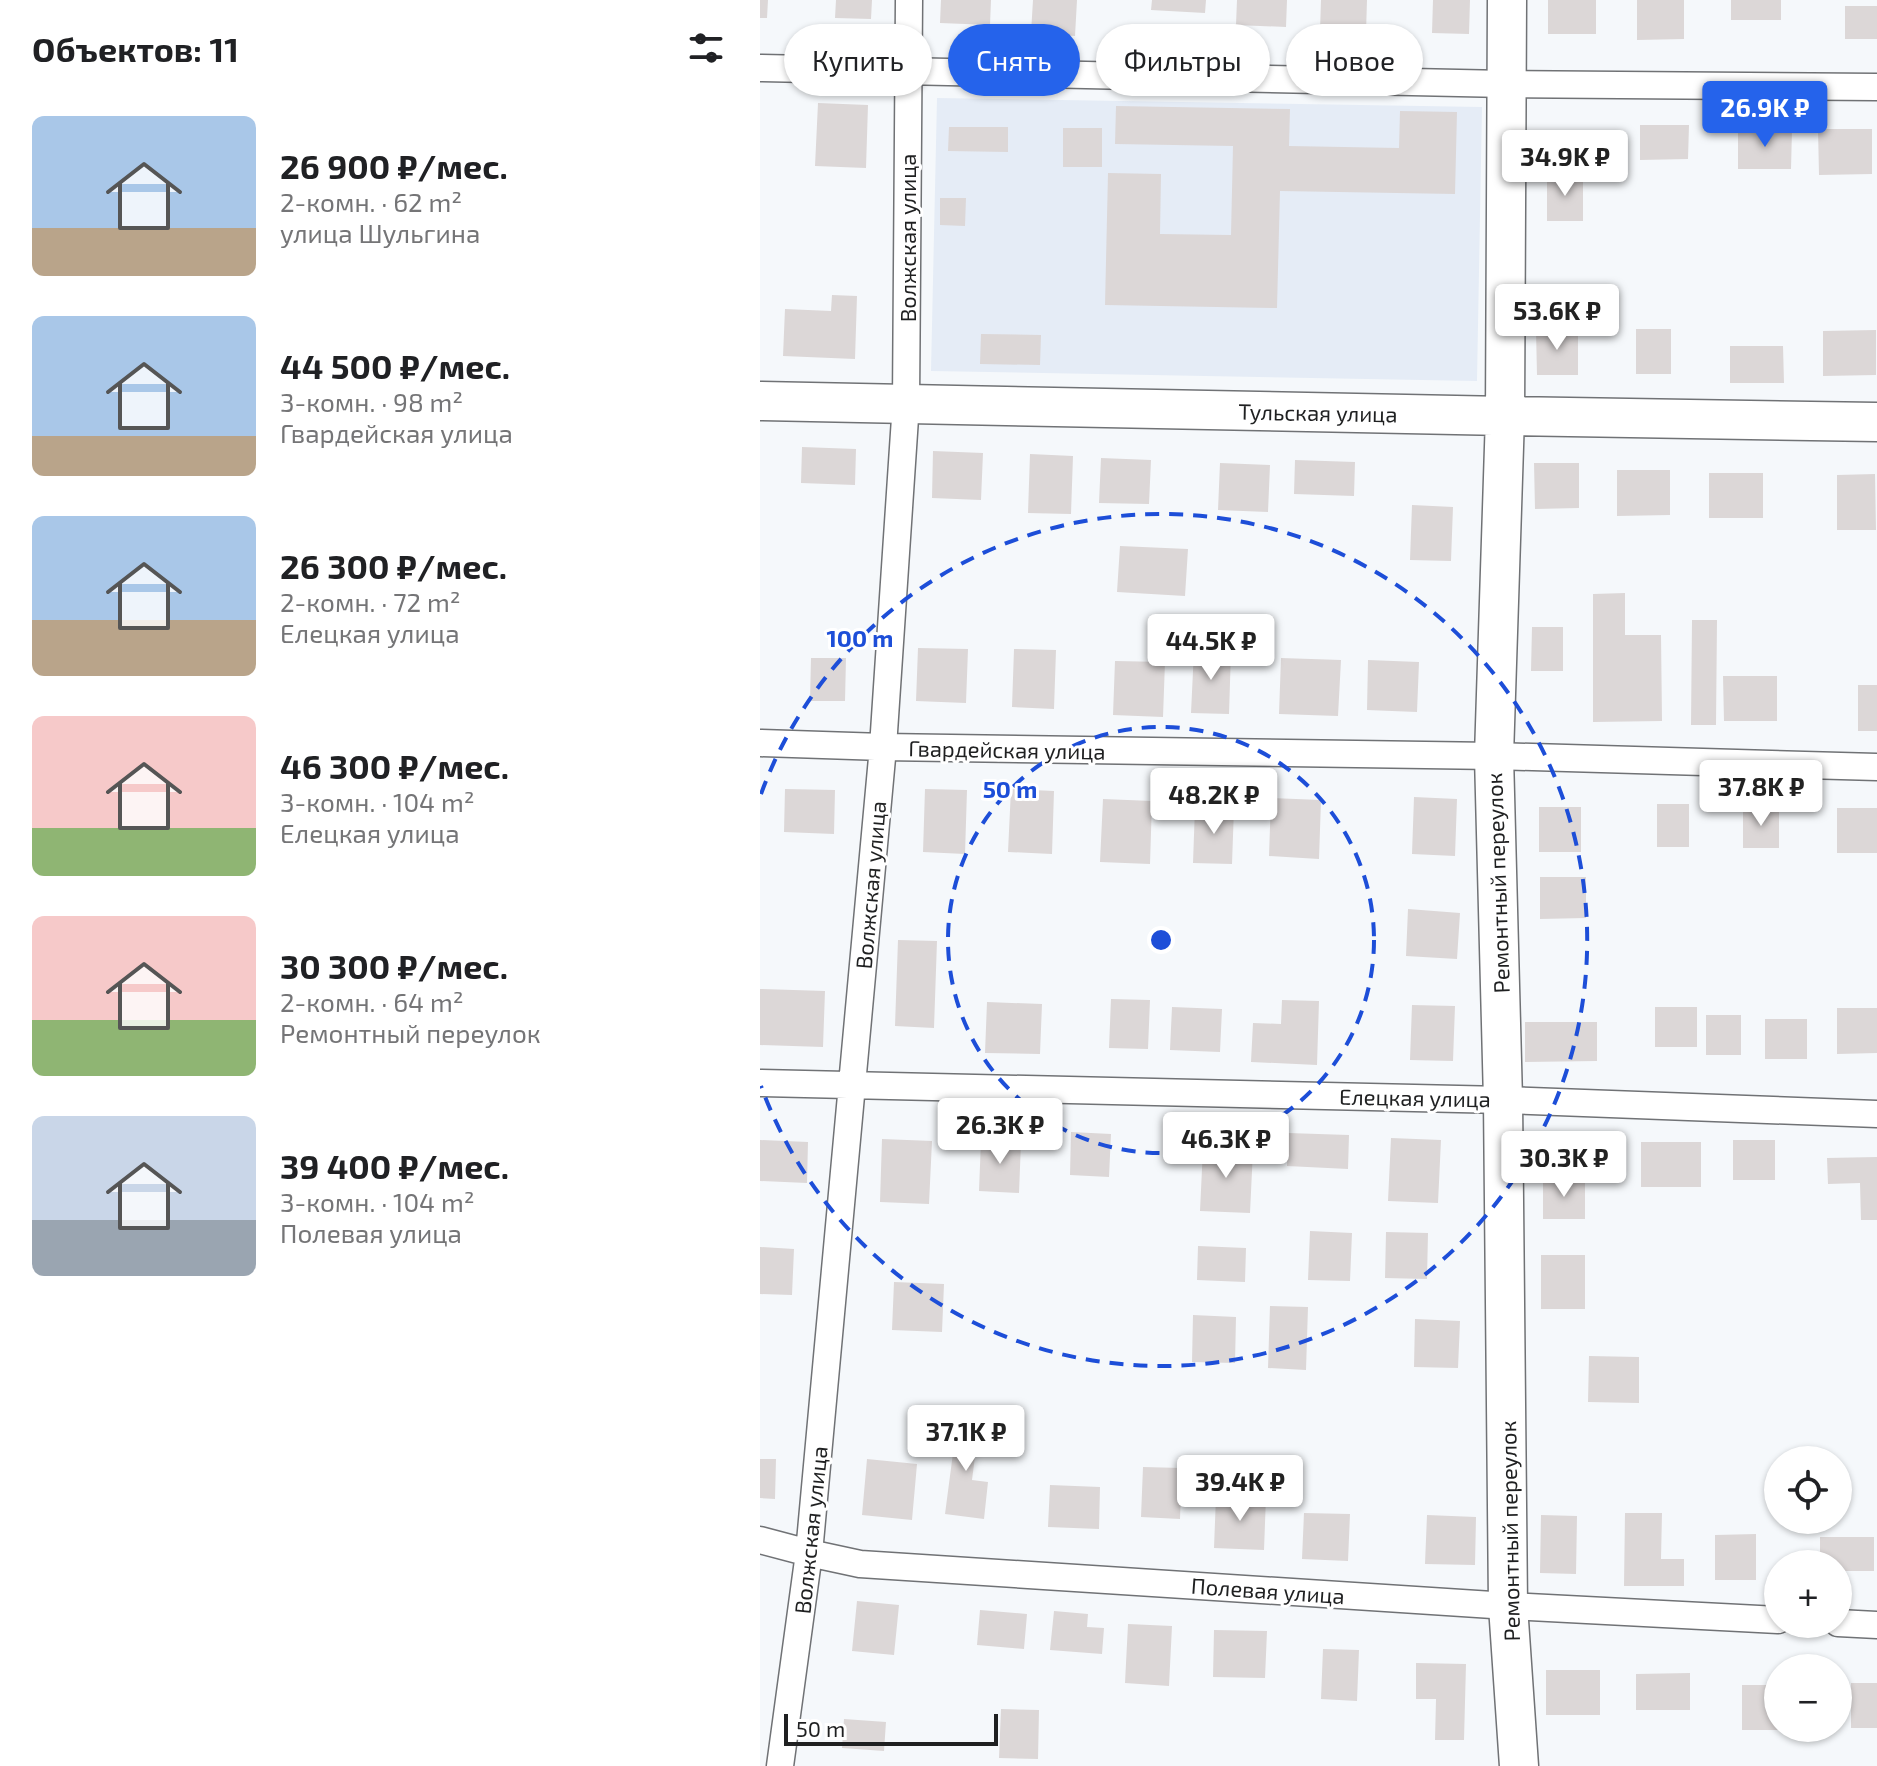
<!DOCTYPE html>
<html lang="ru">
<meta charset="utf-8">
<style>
:root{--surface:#fff;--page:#f2f2f2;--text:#202124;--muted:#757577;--accent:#2563eb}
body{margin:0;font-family:"Exo 2",sans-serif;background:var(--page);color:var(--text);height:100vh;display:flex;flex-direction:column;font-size:30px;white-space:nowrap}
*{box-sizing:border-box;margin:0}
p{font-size:26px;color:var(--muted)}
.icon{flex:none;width:44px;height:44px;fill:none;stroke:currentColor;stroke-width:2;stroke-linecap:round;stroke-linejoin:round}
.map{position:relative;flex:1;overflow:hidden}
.details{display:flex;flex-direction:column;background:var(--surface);width:760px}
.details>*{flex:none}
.guide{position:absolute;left:24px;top:24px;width:760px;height:72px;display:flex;gap:16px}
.fabs{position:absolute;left:1004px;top:1446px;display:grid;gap:16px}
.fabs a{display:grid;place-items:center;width:88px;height:88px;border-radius:50%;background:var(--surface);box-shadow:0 2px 6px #0004;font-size:40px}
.scale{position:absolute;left:24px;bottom:20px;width:214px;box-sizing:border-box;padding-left:8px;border:4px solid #1f2021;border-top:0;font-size:22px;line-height:28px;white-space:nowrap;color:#1f2021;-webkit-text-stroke:6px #fff;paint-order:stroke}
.price{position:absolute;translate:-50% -68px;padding:0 18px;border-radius:8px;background:#fff;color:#222;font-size:26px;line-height:52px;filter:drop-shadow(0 2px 4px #0008)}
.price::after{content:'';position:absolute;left:50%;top:48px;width:24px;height:18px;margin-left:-12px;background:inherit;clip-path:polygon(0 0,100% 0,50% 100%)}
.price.selected{background:var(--accent);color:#fff}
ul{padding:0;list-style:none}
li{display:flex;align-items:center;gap:24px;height:200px;padding:0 32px}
li span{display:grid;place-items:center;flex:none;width:224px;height:160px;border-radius:12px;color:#555}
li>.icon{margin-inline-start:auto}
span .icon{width:96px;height:96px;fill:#fffc;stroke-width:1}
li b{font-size:34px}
h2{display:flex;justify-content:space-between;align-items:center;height:96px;padding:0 32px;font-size:34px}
.chip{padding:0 28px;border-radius:36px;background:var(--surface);box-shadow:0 2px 6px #0004;font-size:28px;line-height:72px}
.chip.selected{background:var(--accent);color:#fff}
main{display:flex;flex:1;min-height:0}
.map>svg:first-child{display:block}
</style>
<main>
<section class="details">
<h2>Объектов: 11<svg class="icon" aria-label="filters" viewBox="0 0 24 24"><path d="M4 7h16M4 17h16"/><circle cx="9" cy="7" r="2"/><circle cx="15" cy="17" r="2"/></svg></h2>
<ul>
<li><span style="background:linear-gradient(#a9c7e8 70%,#b9a48a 0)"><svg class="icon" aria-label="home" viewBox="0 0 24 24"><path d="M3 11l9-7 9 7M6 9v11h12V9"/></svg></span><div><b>26 900 ₽/мес.</b><p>2-комн. · 62 m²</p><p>улица Шульгина</p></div></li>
<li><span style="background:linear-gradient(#a9c7e8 75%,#b9a48a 0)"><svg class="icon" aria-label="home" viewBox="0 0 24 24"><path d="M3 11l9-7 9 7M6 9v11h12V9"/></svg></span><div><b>44 500 ₽/мес.</b><p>3-комн. · 98 m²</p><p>Гвардейская улица</p></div></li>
<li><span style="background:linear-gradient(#a9c7e8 65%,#b9a48a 0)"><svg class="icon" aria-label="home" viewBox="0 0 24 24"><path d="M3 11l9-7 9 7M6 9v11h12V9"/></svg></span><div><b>26 300 ₽/мес.</b><p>2-комн. · 72 m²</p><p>Елецкая улица</p></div></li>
<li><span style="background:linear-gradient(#f6c9c9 70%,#8fb573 0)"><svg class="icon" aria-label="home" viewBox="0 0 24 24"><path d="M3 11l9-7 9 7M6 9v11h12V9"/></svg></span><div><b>46 300 ₽/мес.</b><p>3-комн. · 104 m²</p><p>Елецкая улица</p></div></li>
<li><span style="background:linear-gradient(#f6c9c9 65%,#8fb573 0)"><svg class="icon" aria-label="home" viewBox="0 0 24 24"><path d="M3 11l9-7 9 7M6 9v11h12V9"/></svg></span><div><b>30 300 ₽/мес.</b><p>2-комн. · 64 m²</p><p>Ремонтный переулок</p></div></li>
<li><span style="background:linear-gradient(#c9d6e8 65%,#9aa5b1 0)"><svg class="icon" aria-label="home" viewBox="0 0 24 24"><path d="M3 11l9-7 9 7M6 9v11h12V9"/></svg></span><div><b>39 400 ₽/мес.</b><p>3-комн. · 104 m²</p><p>Полевая улица</p></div></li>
</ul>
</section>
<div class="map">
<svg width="1117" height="1766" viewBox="0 0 1117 1766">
<rect width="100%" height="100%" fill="#f5f8fb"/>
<path fill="#e5ecf6" d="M177 98 722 107 717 381 171 371Z"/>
<path fill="#dcd7d7" d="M0 0H8L7 18H0Z
M76 0H112L111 19 75 18Z
M181 0H231L230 25 180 23Z
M273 0H317L315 36 271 33Z
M392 0H446L445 13 391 10Z
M477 0H527L526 27 476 25Z
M561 0H607L606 33 560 31Z
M673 0H710L709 34 672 33Z
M788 0H836V34H788Z
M877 0H924V39L877 40Z
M971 0H1021V20H971Z
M1085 6H1117V39H1085Z
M58 103 108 105 106 168 55 166Z
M356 106 530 109 529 146 639 148 640 111 697 112 695 194 520 191 517 308 345 305 348 173 401 174 400 234 471 235 473 146 355 144Z
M880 125H929L928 159 880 160Z
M189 127H248V152L188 151Z
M303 128H342V167H303Z
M1058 129H1112V174L1059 175Z
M978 130H1032L1031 169H978Z
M787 174H823V221H787Z
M180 198H206L205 226 180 225Z
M72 295 97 296 95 359 23 356 25 309 71 311Z
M876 329H911V374H876Z
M776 330H818V375H777Z
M1116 330V375L1063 376V331Z
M221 334 281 335 280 365 220 364Z
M970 346H1023L1024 383H970Z
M42 447 96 449 95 485 41 483Z
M173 451 223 453 221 500 172 498Z
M270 454 313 456 311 514 268 513Z
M341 458 391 460 389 504 339 503Z
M535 460 595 462 594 496 534 494Z
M460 463 510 465 508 512 458 510Z
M774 463H819V508L775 509Z
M857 470H910V515L857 516Z
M949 473H1003V518H949Z
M1115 474 1116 530H1077V475Z
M652 505 693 507 691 561 650 560Z
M360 546 428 549 425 596 357 592Z
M865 593V635H901L902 721 833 722V594Z
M932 620H957L956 725H931Z
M772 627H803V671H771Z
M158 648 208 649 206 703 156 701Z
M254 649 296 650 294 709 252 707Z
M434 650 471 651 469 714 431 713Z
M51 658H86L85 701H50Z
M521 658 581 660 578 716 519 714Z
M608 660 659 662 657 712 607 710Z
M355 661 405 662 403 717 353 715Z
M963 676H1017V721H964Z
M1098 685H1117V731H1098Z
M25 789 75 790 74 834 24 832Z
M165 789 207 790 205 854 163 852Z
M251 789 294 791 292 854 248 852Z
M654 797 697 799 695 856 652 854Z
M511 798 561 800 559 859 509 856Z
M343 799 392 801 390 864 340 862Z
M897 804H929V847H897Z
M435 807 474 808 472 864 433 863Z
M779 807H821V852H779Z
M1077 808H1117V853H1077Z
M983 809H1019V848H983Z
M780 877H826V918L780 919Z
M648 909 700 913 697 959 646 956Z
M138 940 177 941 174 1028 135 1026Z
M0 989 65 991 63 1047 0 1045Z
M351 999 390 1000 388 1049 349 1048Z
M522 1000 559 1001 557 1065 491 1062 493 1023 521 1024Z
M227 1002 282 1004 280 1054 225 1053Z
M652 1005 695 1006 693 1061 650 1060Z
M412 1007 462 1009 460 1052 410 1050Z
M895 1007H937V1047H895Z
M1077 1008H1117V1053L1077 1054Z
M946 1015H981V1055H946Z
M1005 1019H1047V1059H1005Z
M765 1022H837V1061L765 1062Z
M311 1132 351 1134 349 1177 310 1175Z
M528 1133 589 1135 588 1169 527 1166Z
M631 1138 681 1140 678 1203 628 1201Z
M122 1139 172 1141 169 1204 120 1202Z
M0 1140 48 1142 47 1183 0 1181Z
M221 1140 261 1142 259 1193 219 1191Z
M973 1140H1015V1180H973Z
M881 1142H941V1187H881Z
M443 1148 493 1150 490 1213 440 1211Z
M1117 1157V1220H1101L1100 1183 1068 1184 1067 1158Z
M783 1179H825V1219H783Z
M550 1231 592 1233 590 1281 548 1280Z
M626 1232 668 1233 667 1279 625 1278Z
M438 1246 486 1248 485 1282 437 1280Z
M0 1247 34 1249 32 1295 0 1294Z
M781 1255H825V1309H781Z
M134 1282 184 1284 182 1332 132 1330Z
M510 1306 548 1307 546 1370 508 1368Z
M433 1315 476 1317 475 1363 432 1362Z
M655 1319 700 1321 698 1368 654 1367Z
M829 1356 879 1357V1403L828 1402Z
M198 1415 220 1417 212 1480 228 1482 224 1519 185 1514Z
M0 1459H16L15 1499 0 1498Z
M107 1459 157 1464 152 1520 102 1515Z
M383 1467 422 1468 420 1519 381 1517Z
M290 1485 340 1487 339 1529 288 1527Z
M456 1496 506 1497 504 1550 454 1548Z
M544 1513 590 1514 588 1561 542 1559Z
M865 1513H902L901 1559H924V1586H864Z
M667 1515 716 1517 715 1565 665 1564Z
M781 1515 817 1516 816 1574 780 1573Z
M996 1534V1580H955V1535Z
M1060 1537H1114V1571H1078V1564H1060Z
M97 1601 139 1605 134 1655 92 1651Z
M220 1610 267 1614 264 1649 217 1645Z
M294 1611 328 1614 327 1627 344 1628 342 1654 290 1650Z
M368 1624 412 1626 409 1686 365 1683Z
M454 1630 507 1631 505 1678 453 1677Z
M563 1649 599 1650 597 1701 561 1699Z
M656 1663 706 1664 704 1740H675L676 1699H656Z
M786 1670H840V1715H786Z
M930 1673V1710H876V1674Z
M1091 1683H1117V1728H1091Z
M982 1685H1018V1730H982Z
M241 1709 279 1710 278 1759 239 1758Z
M84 1719 126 1722 124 1751 82 1748Z"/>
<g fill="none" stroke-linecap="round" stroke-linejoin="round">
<defs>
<path id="street" d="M0 68 746 84 1117 87
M0 743 123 747 734 756 1117 767
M0 1083 743 1100 1117 1114
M0 1540 49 1553 100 1564 748 1606 1018 1620
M1078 1623 1117 1625
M20 1766 49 1553 123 747 146 403 149 0"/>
<path id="secondary" d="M747 0 745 416 734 756 743 1100 748 1606 759 1766
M0 401 745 416 1117 422"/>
</defs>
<use href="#street" stroke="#707275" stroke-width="29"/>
<use href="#secondary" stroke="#707275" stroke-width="41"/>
<use href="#street" stroke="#fff" stroke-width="26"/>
<use href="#secondary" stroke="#fff" stroke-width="38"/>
</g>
<g fill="none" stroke="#1d4ed8" stroke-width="4" stroke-dasharray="14 10">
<circle cx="401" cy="940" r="213"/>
<path d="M1 794A426 426 0 1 1 1 1086"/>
</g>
<g text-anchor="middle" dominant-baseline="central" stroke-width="6" stroke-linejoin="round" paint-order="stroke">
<g font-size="22" fill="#1f2021" stroke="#fff">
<text transform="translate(147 238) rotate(-90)">Волжская улица</text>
<text transform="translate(558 412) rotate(1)">Тульская улица</text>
<text transform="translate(247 749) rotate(1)">Гвардейская улица</text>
<text transform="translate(737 883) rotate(-92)">Ремонтный переулок</text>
<text transform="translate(110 885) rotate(-85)">Волжская улица</text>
<text transform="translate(655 1097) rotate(1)">Елецкая улица</text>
<text transform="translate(50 1530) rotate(-84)">Волжская улица</text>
<text transform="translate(749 1531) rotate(-91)">Ремонтный переулок</text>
<text transform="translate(508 1590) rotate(4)">Полевая улица</text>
</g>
</g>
<circle cx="401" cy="940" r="12" fill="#1d4ed8" stroke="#fff" stroke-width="4"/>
<g font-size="24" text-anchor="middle" font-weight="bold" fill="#1d4ed8" stroke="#fff" stroke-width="6" stroke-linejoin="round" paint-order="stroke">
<text x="100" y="647">100 m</text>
<text x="250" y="798">50 m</text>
</g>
</svg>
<div class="fabs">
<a><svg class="icon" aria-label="locate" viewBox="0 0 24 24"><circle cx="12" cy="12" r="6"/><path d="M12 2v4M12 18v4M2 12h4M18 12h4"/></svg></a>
<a>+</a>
<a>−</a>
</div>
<div class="scale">50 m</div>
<b class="price selected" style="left:1005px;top:149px">26.9K ₽</b>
<b class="price" style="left:805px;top:198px">34.9K ₽</b>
<b class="price" style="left:797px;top:352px">53.6K ₽</b>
<b class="price" style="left:451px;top:682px">44.5K ₽</b>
<b class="price" style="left:1001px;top:828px">37.8K ₽</b>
<b class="price" style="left:454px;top:836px">48.2K ₽</b>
<b class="price" style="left:240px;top:1166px">26.3K ₽</b>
<b class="price" style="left:466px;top:1180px">46.3K ₽</b>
<b class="price" style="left:804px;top:1199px">30.3K ₽</b>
<b class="price" style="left:206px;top:1473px">37.1K ₽</b>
<b class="price" style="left:480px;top:1523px">39.4K ₽</b>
<div class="guide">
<a class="chip">Купить</a>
<a class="chip selected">Снять</a>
<a class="chip">Фильтры</a>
<a class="chip">Новое</a>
</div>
</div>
</main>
